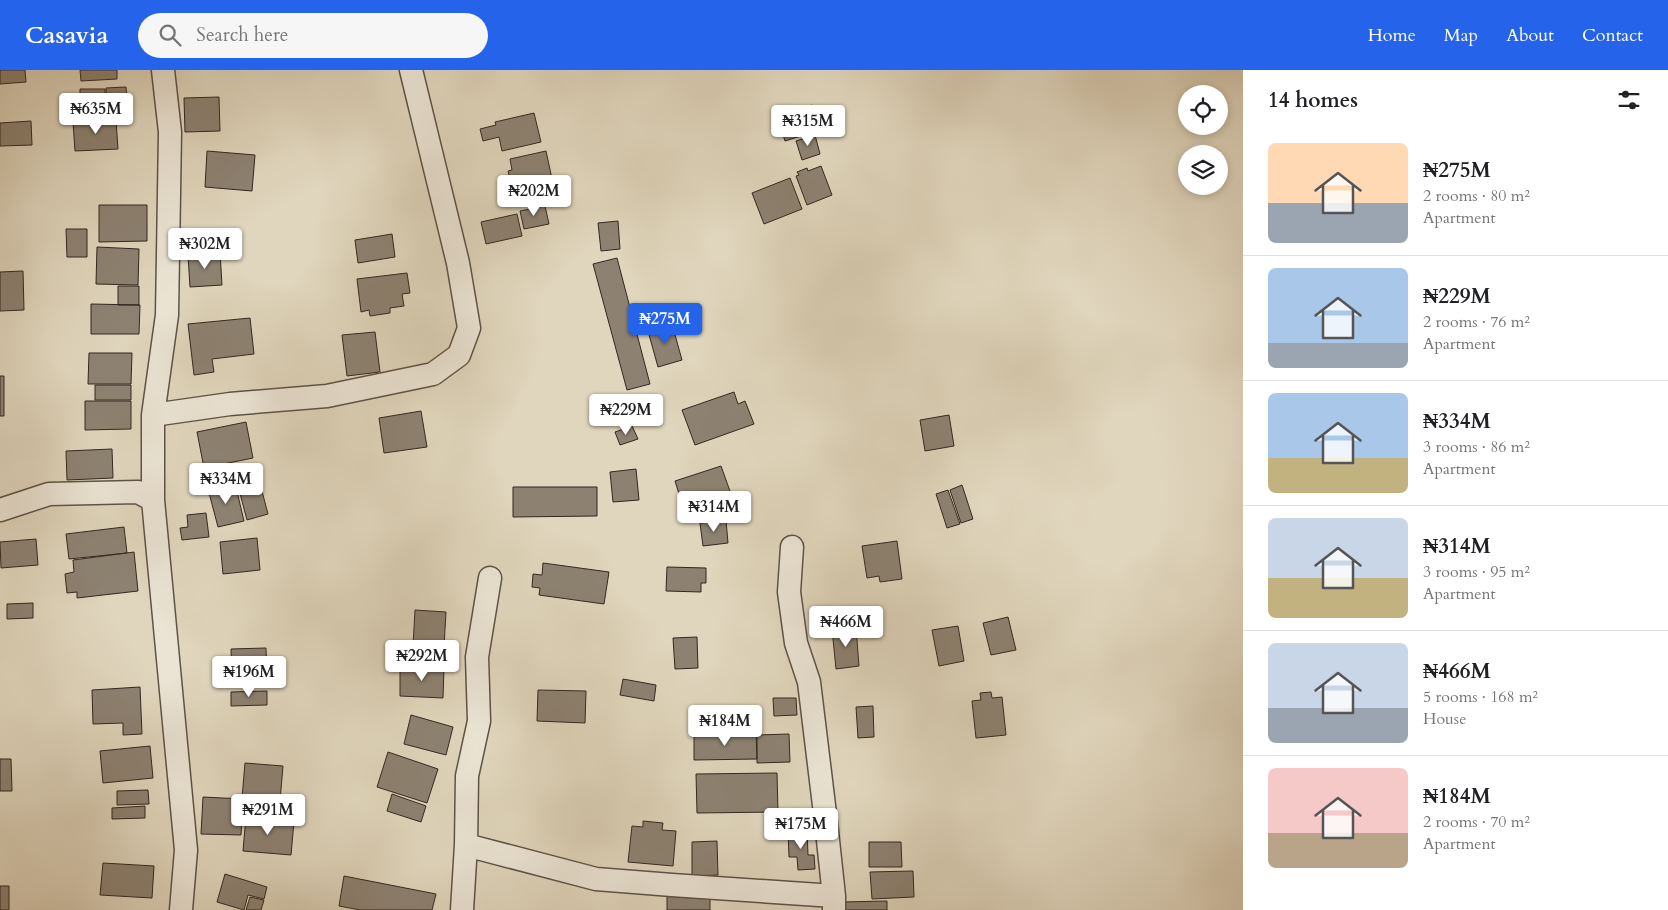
<!DOCTYPE html>
<meta charset="utf-8">
<style>
:root{--surface:#fff;--page:#f6f6f6;--text:#202124;--muted:#757577;--line:#e0e0e0;--accent:#2563eb}
body{margin:0;font-family:Cardo,serif;background:var(--page);color:var(--text);height:100vh;display:flex;flex-direction:column;font-size:19px;white-space:nowrap}
*{box-sizing:border-box;margin:0}
p{font-size:16px;color:var(--muted)}
.icon{flex:none;width:28px;height:28px;fill:none;stroke:currentColor;stroke-width:2;stroke-linecap:round;stroke-linejoin:round}
.map{position:relative;flex:1;overflow:hidden}
.details{display:flex;flex-direction:column;background:var(--surface);width:425px}
.details>*{flex:none}
.buttons{position:absolute;left:1178px;top:15px;display:grid;gap:10px}
.buttons a{display:grid;place-items:center;width:50px;height:50px;border-radius:50%;background:var(--surface);box-shadow:0 2px 8px #0003;font-size:25px}
.price{position:absolute;translate:-50% -42px;padding:0 11px;border-radius:5px;background:#fff;color:#222;font-size:16px;line-height:32px;filter:drop-shadow(0 1px 2px #0008)}
.price::after{content:'';position:absolute;left:50%;top:30px;width:15px;height:11px;margin-left:-8px;background:inherit;clip-path:polygon(0 0,100% 0,50% 100%)}
.price.on{background:var(--accent);color:#fff}
ul{padding:0;list-style:none}
li{display:flex;align-items:center;gap:15px;height:125px;padding:0 25px}
li+li{border-top:1px solid var(--line)}
li span{display:grid;place-items:center;flex:none;width:140px;height:100px;border-radius:8px;color:#555}
li>.icon{margin-inline-start:auto}
span .icon{width:60px;height:60px;fill:#fffc;stroke-width:1}
li b{font-size:21px}
h2{display:flex;justify-content:space-between;align-items:center;height:60px;padding:0 25px;font-size:21px}
header{display:flex;align-items:center;gap:30px;box-sizing:border-box;height:70px;padding:0 25px;background:var(--accent);color:#fff}
header strong{font-size:24px}
nav{display:flex;gap:28px;margin-inline-start:auto;font-size:18px}
.search{width:350px;height:45px;background:var(--page);display:flex;align-items:center;gap:12px;box-sizing:border-box;padding:0 18px;border-radius:28px;color:var(--muted);font-size:19px}
main{display:flex;flex:1;min-height:0}
.map>svg:first-child{display:block}
</style>
<header>
<strong>Casavia</strong>
<div class="search"><svg class="icon" aria-label="search" viewBox="0 0 24 24"><circle cx="10" cy="10" r="6"/><path d="M15 15l6 6"/></svg>Search here</div>
<nav><a>Home</a><a>Map</a><a>About</a><a>Contact</a></nav>
</header>
<main>
<div class="map">
<svg width="1243" height="840" viewBox="0 0 1243 840">
<rect width="100%" height="100%" fill="#e0d6bd"/>
<filter id="stains"><feTurbulence type="fractalNoise" baseFrequency=".004" numOctaves="4"/><feColorMatrix values="0 0 0 0 .2 0 0 0 0 .09 0 0 0 0 .02 0 0 0 .5 -.17"/></filter>
<radialGradient id="worn" r=".72"><stop offset=".6" stop-color="#630" stop-opacity="0"/><stop offset="1" stop-color="#630" stop-opacity=".3"/></radialGradient>
<path fill="#8d8272" stroke="#332720" d="M0 0H25L26 12 0 14Z
M80 0H117V9L81 11Z
M126 17 128 46 107 47 106 18Z
M80 19H105L106 46 80 47Z
M219 27 220 61 185 62 184 28Z
M812 35 820 60 785 71 777 46Z
M534 43 541 72 502 81 499 67 483 71 480 59 496 55 495 52Z
M116 50 118 79 75 81 73 52Z
M31 51 32 75 0 76V53Z
M815 65 820 84 802 90 796 71Z
M207 81 255 85 252 121 205 117Z
M546 81 554 118 518 126 515 112 511 113 508 101 512 100 510 89Z
M821 96 832 125 807 135 796 106 799 105 797 102 807 98 808 101Z
M790 108 802 139 764 154 752 123Z
M99 135H147V171L99 172Z
M545 136 549 154 524 159 520 141Z
M517 144 522 166 486 174 481 152Z
M618 151 620 179 601 181 598 153Z
M66 159H87V187H67Z
M392 164 395 187 358 193 355 170Z
M97 177 139 179 138 215 96 214Z
M220 182 222 215 190 217 188 185Z
M617 188 650 314 627 320 593 194Z
M23 201 24 240 0 241V202Z
M407 203 410 223 402 224 404 236 390 238V243L370 246 369 240 361 242 357 209Z
M118 216H139V235H118Z
M91 234 140 235 139 264H91Z
M250 248 254 284 212 289 214 302 194 305 188 254Z
M672 254 682 290 658 297 648 261Z
M375 262 380 302 347 306 342 265Z
M89 283H132L131 314H88Z
M0 306H4V346H0Z
M95 315H131V330H95Z
M734 322 738 334 745 331 754 354 695 375 682 340Z
M85 331H131V359L85 360Z
M421 341 427 377 384 383 379 348Z
M949 345 954 376 925 381 920 350Z
M246 352 253 388 204 398 197 362Z
M632 356 638 369 620 375 615 362Z
M112 379 113 408 67 410 66 381Z
M721 396 731 424 684 440 675 411Z
M636 399 639 430 613 432 610 402Z
M258 406 268 444 247 450 237 412Z
M235 413 244 451 218 457 208 419Z
M962 415 973 449 961 453 950 420Z
M513 417H597V446L513 447Z
M948 420 960 454 947 458 936 424Z
M206 443 209 467 182 470 180 458 188 457 187 445Z
M726 450 728 473 703 476 700 453Z
M124 457 127 483 69 489 66 464Z
M257 468 260 500 223 504 220 472Z
M36 469 38 495 1 498 0 472Z
M897 471 902 509 880 512 879 506 867 508 862 476Z
M134 482 138 521 77 528V522L67 523 65 504 74 502 73 490Z
M543 493 609 502 604 534 539 525 540 518 532 517 533 504 542 505Z
M667 497 706 498V513H701V522L666 521Z
M33 533V548L7 549V534Z
M415 540 446 542 444 577 413 576Z
M1008 547 1016 580 991 585 983 553Z
M958 556 964 591 939 596 932 560Z
M856 557 859 596 836 599 832 559Z
M697 567 698 598 675 599 673 568Z
M266 578 267 610 232 611 231 579Z
M400 596 444 597 443 628 400 626Z
M623 609 656 615 654 631 620 625Z
M140 617 142 664 123 665V653L93 654 92 620Z
M538 620 586 621 585 653 537 651Z
M267 621V635L231 636V622Z
M991 622 992 628 1002 627 1006 665 976 668 972 631 981 630 980 623Z
M773 628H796L797 645 774 646Z
M873 636 874 667 858 668 856 637Z
M411 645 453 657 446 685 404 674Z
M756 663 757 689 694 690V664Z
M789 664 790 692 757 693V665Z
M150 676 153 708 103 713 100 681Z
M388 682 438 699 427 733 377 717Z
M0 689H11L12 721H0Z
M245 693 283 696 280 731 242 728Z
M777 703 778 742 697 743 696 704Z
M148 720 149 734 117 735V721Z
M392 724 426 736 421 752 387 741Z
M203 727 243 729 241 765 201 764Z
M145 736V748L112 749V738Z
M246 746 294 751 291 785 243 781Z
M643 751 663 753 662 760 676 761 673 796 628 792 632 756 643 757Z
M807 760 808 785H814L815 799 798 800 797 787H789L788 761Z
M717 771 718 805 692 806V772Z
M869 772H901L902 797H869Z
M103 793 154 796 152 828 100 825Z
M913 801 914 827 872 829 870 802Z
M225 804 267 817 264 829 248 825 244 840 217 832Z
M344 806 436 824 432 840H360L339 836Z
M0 816H9V840H0Z
M667 824 710 825V840H667Z
M250 827 264 830 261 840H246Z
M887 831V840H842V832Z"/>
<g fill="none" stroke-linecap="round" stroke-linejoin="round">
<defs>
<path id="minor" d="M163 0 170 62 167 245 153 345V430L186 780 181 840
M153 345 230 334 327 326 433 304 459 285 469 258 458 193 411 0
M0 440 49 424 138 422 153 430
M792 477 789 522 796 573 809 612 826 752 834 826V840
M466 775 596 809 672 815 834 826
M462 840 466 775 467 706 479 651 477 587 490 508"/>
</defs>
<use href="#minor" stroke="#5e5347" stroke-width="25"/>
<use href="#minor" stroke="#ebe4d4" stroke-width="22"/>
</g>
<rect width="100%" height="100%" filter="url(#stains)"/>
<rect width="100%" height="100%" fill="url(#worn)"/>
</svg>
<div class="buttons">
<a><svg class="icon" aria-label="locate" viewBox="0 0 24 24"><circle cx="12" cy="12" r="6"/><path d="M12 2v4M12 18v4M2 12h4M18 12h4"/></svg></a>
<a><svg class="icon" aria-label="layers" viewBox="0 0 24 24"><path d="M12 4l9 5-9 5-9-5zM3 14l9 5 9-5"/></svg></a>
</div>
<b class="price" style="left:96px;top:65px">₦635M</b>
<b class="price" style="left:808px;top:77px">₦315M</b>
<b class="price" style="left:534px;top:147px">₦202M</b>
<b class="price" style="left:205px;top:200px">₦302M</b>
<b class="price on" style="left:665px;top:275px">₦275M</b>
<b class="price" style="left:626px;top:366px">₦229M</b>
<b class="price" style="left:226px;top:435px">₦334M</b>
<b class="price" style="left:714px;top:463px">₦314M</b>
<b class="price" style="left:846px;top:578px">₦466M</b>
<b class="price" style="left:422px;top:612px">₦292M</b>
<b class="price" style="left:249px;top:628px">₦196M</b>
<b class="price" style="left:725px;top:677px">₦184M</b>
<b class="price" style="left:268px;top:766px">₦291M</b>
<b class="price" style="left:801px;top:780px">₦175M</b>
</div>
<section class="details">
<h2>14 homes<svg class="icon" aria-label="filters" viewBox="0 0 24 24"><path d="M4 7h16M4 17h16"/><circle cx="9" cy="7" r="2"/><circle cx="15" cy="17" r="2"/></svg></h2>
<ul>
<li><span style="background:linear-gradient(#ffd9b3 60%,#9aa5b1 0)"><svg class="icon" aria-label="home" viewBox="0 0 24 24"><path d="M3 11l9-7 9 7M6 9v11h12V9"/></svg></span><div><b>₦275M</b><p>2 rooms · 80 m²</p><p>Apartment</p></div></li>
<li><span style="background:linear-gradient(#a9c7e8 75%,#9aa5b1 0)"><svg class="icon" aria-label="home" viewBox="0 0 24 24"><path d="M3 11l9-7 9 7M6 9v11h12V9"/></svg></span><div><b>₦229M</b><p>2 rooms · 76 m²</p><p>Apartment</p></div></li>
<li><span style="background:linear-gradient(#a9c7e8 65%,#c2b280 0)"><svg class="icon" aria-label="home" viewBox="0 0 24 24"><path d="M3 11l9-7 9 7M6 9v11h12V9"/></svg></span><div><b>₦334M</b><p>3 rooms · 86 m²</p><p>Apartment</p></div></li>
<li><span style="background:linear-gradient(#c9d6e8 60%,#c2b280 0)"><svg class="icon" aria-label="home" viewBox="0 0 24 24"><path d="M3 11l9-7 9 7M6 9v11h12V9"/></svg></span><div><b>₦314M</b><p>3 rooms · 95 m²</p><p>Apartment</p></div></li>
<li><span style="background:linear-gradient(#c9d6e8 65%,#9aa5b1 0)"><svg class="icon" aria-label="home" viewBox="0 0 24 24"><path d="M3 11l9-7 9 7M6 9v11h12V9"/></svg></span><div><b>₦466M</b><p>5 rooms · 168 m²</p><p>House</p></div></li>
<li><span style="background:linear-gradient(#f6c9c9 65%,#b9a48a 0)"><svg class="icon" aria-label="home" viewBox="0 0 24 24"><path d="M3 11l9-7 9 7M6 9v11h12V9"/></svg></span><div><b>₦184M</b><p>2 rooms · 70 m²</p><p>Apartment</p></div></li>
</ul>
</section>
</main>
